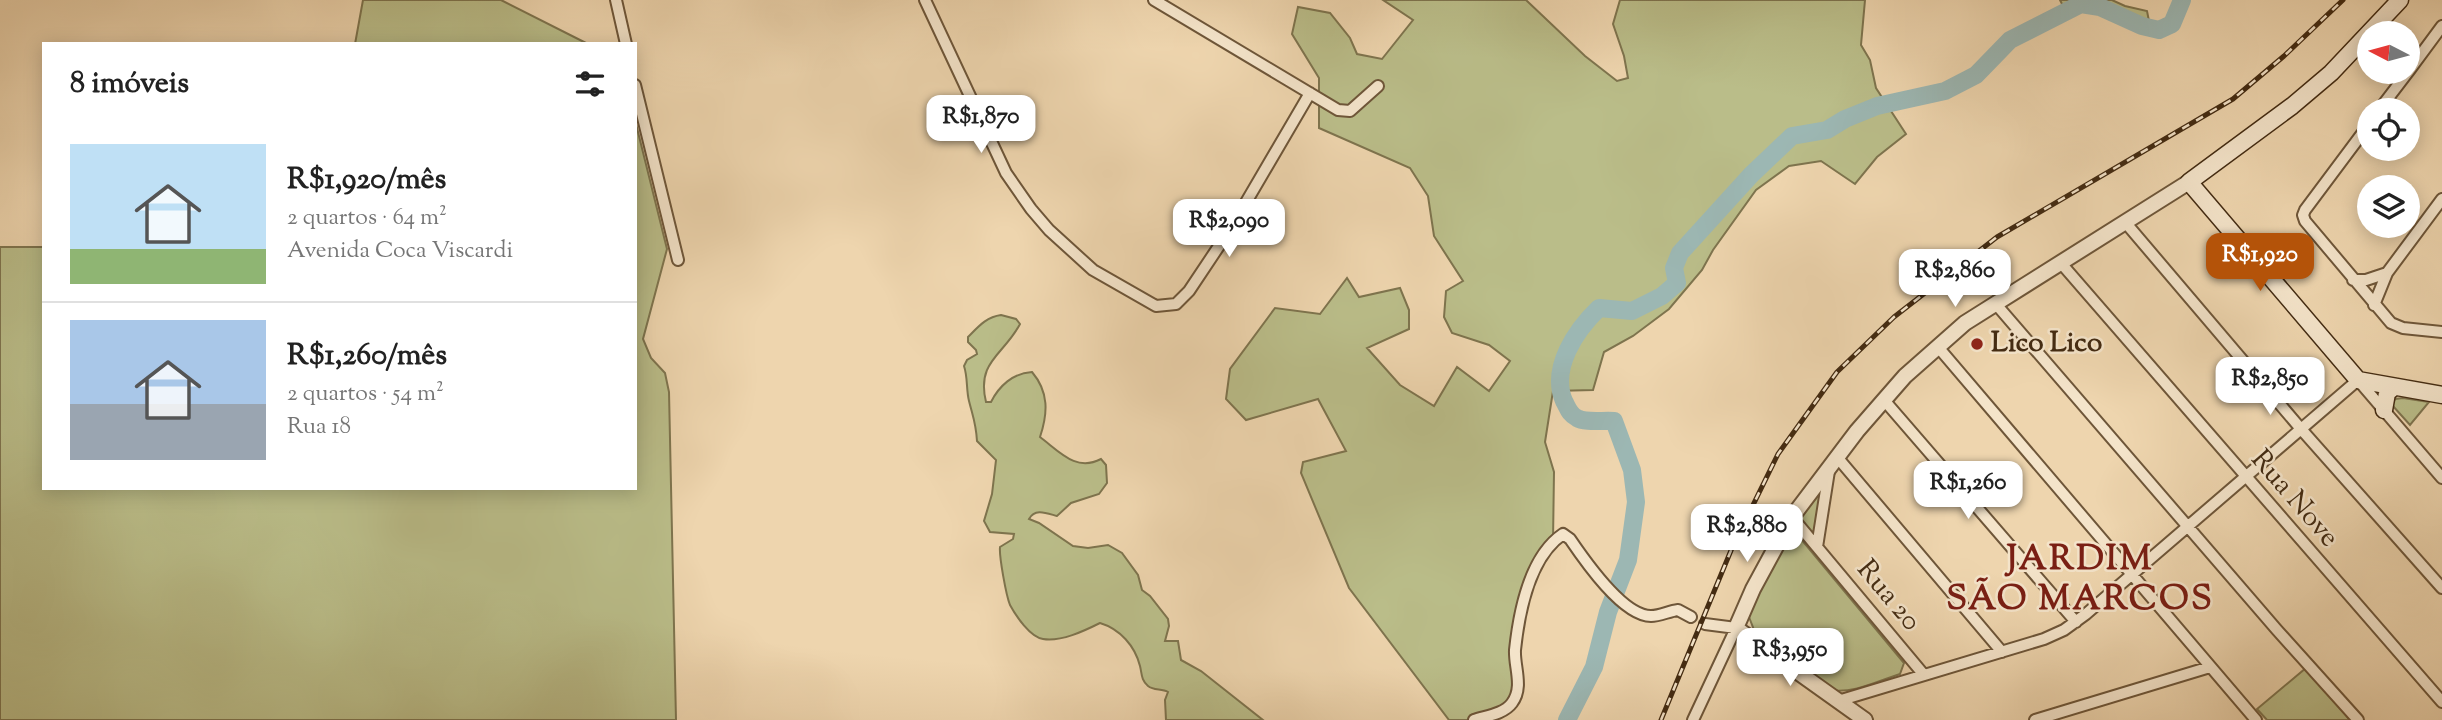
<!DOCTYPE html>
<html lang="pt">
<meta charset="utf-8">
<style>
:root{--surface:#fff;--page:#f6f6f6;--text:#222;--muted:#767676;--line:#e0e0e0;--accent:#b45309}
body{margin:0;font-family:"Sorts Mill Goudy",serif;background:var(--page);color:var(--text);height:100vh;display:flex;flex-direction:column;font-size:26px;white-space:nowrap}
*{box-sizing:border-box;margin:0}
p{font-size:23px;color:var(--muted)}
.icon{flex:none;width:38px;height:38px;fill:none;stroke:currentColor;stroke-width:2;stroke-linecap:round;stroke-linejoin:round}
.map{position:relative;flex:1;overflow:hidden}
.side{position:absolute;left:42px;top:42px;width:595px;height:448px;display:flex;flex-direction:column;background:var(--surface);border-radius:0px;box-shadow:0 4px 18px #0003}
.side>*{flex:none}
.needle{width:46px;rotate:276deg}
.tools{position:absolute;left:2357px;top:21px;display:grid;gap:14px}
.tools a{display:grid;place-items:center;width:63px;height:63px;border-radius:50%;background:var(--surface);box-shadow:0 4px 18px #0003;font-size:35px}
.price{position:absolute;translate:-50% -60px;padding:0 16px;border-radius:14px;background:#fff;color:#222;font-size:23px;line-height:46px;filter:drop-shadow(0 2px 4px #0008)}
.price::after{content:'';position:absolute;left:50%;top:42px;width:21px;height:16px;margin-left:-10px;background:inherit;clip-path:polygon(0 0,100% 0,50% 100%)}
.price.on{background:var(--accent);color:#fff}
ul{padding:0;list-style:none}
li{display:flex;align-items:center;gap:21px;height:175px;padding:0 28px}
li+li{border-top:2px solid var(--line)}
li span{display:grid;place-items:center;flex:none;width:196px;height:140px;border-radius:0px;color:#555}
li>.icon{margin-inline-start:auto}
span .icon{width:84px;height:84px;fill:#fffc;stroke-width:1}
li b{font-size:30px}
h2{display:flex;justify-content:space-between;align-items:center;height:84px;padding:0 28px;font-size:30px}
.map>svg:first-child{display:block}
</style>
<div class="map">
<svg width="2442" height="720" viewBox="0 0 2442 720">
<rect width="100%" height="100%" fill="#eed5ae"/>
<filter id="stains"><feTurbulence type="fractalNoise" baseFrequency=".00286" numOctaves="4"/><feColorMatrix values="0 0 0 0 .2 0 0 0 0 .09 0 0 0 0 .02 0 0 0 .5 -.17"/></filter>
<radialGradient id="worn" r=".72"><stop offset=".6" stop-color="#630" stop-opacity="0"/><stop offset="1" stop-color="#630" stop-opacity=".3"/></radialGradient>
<path fill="#babd89" stroke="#7e744e" stroke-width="2" d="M363 0H501L588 44H355Z
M1383 0H1526L1585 56 1617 81 1628 78 1624 56 1613 24 1620 0H1865L1861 45 1870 60 1876 88 1906 134 1877 157 1855 184 1821 161 1789 166 1756 190 1713 250 1702 270 1669 309 1633 336 1604 352 1593 390 1553 391 1545 442 1554 472 1553 541 1524 601 1512 703 1474 720H1449L1349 588 1301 473 1303 462 1346 451 1318 399 1246 420 1226 399 1230 369 1275 308 1320 314 1347 278 1359 297 1400 288 1409 310V329L1367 348 1400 385 1434 406 1457 367 1489 391 1510 361 1489 345 1452 333 1444 317 1446 291 1463 281 1434 236 1428 196 1410 168 1319 128V78L1292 34 1298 7 1330 13 1350 38 1357 54 1382 59 1413 20Z
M2060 0H2112L2125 6 2147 11 2149 21 2139 23 2103 12H2066Z
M635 120 667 249 643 339 651 358 665 373 669 392 676 720H0V247H44V488H635Z
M1001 315 1016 319 1020 324C1004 355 976 361 986 402H991C999 386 1013 373 1032 372 1049 392 1048 413 1040 437 1060 452 1076 472 1101 459L1106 465 1107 483 1099 494 1071 503 1057 516C1046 513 1035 508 1029 519L1039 523 1073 546 1088 548 1108 545 1122 553 1138 575 1142 590 1150 596 1168 619 1169 626 1165 641H1178L1181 660 1201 671 1263 720H1166L1165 700 1168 692C1162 688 1154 691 1148 686 1141 680 1142 674 1140 666 1135 646 1120 629 1100 623 1084 631 1061 642 1043 639 1030 637 1016 616 1010 605 1006 595 999 556 1000 547L1013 539 1014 534 990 532 984 521 992 494 996 460 977 441C976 423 973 417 969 401 966 389 968 378 964 366L967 360 977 354 976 350 968 342V337C978 327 986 317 1001 315Z
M2403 398 2429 402 2410 425 2392 405 2395 399Z
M1824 482 1815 538 1798 519Z
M1788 538 1801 539 1904 663 1900 674C1878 681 1853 694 1830 690L1756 635 1749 617 1751 607 1781 546Z
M2306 668 2350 720H2267L2257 709Z"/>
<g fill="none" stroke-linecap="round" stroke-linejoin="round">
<path stroke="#9cb7b3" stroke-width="18" d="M1567 720 1594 667 1608 612 1628 560 1636 502 1632 470 1614 421C1604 420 1585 423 1577 418 1569 414 1568 408 1564 401 1550 368 1576 330 1599 308L1632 311 1662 296 1677 283 1674 268 1680 253 1751 175 1792 136 1827 130 1845 119 1877 106 1945 91 1976 75 2010 40 2081 4 2100 7 2142 26 2159 30 2172 24 2182 0"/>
<defs>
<path id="minor" d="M616 0 626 44
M925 0 1006 173 1031 209 1049 230 1093 270 1156 306 1176 304 1189 291 1231 228 1310 93
M1154 0 1338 110 1350 111 1378 86
M2408 72 2442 26
M635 85 678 260
M2379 110 2408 72
M2370 123 2305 210 2303 215 2305 221 2391 323 2403 328 2442 332
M2125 222 2301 429 2442 588
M2060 262 2442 702
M2353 280H2366L2387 273
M1995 303 2277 630 2358 720
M2374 305 2387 273 2442 199
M1938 347 2256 720
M1884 400 2076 622
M1837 457 2002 652
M1792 517 1817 547 1829 471
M1817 547 1924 675
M1838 701 2044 639 2064 630 2086 614 2358 380 2442 478
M1474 720C1486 716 1504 714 1512 703 1524 687 1514 667 1515 650 1519 612 1529 557 1563 534L1570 539C1585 561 1623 616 1651 616 1660 616 1669 611 1678 610L1691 617
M1693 720 1736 628 1705 624
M2035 720 2210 667"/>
<path id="tertiary" d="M1865 720 1736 628 1753 589 1792 517 1857 431 1905 376 1965 323 2189 182"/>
<path id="secondary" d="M2400 0 2331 73 2292 106 2189 182 2358 380 2442 395
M2384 410 2387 393 2394 387"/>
</defs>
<use href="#minor" stroke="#6e5639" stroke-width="14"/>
<use href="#tertiary" stroke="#6e5639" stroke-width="18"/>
<use href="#secondary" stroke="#432b12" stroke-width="19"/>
<use href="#minor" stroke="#f4e4ca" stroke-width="10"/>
<use href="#tertiary" stroke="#f4e4ca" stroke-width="14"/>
<use href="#secondary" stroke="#f4e4ca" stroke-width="16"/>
<defs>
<path id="rail" d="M1661 720 1732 548 1778 454 1837 372 1894 317 1997 237 2233 99 2284 56 2343 0"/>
</defs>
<use href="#rail" stroke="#432b12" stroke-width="5"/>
<use href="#rail" stroke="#f4e4ca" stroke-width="2.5" stroke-dasharray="8" stroke-linecap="butt"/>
</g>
<circle fill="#8f2418" stroke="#f4e4ca" stroke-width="2.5" cx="1977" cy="344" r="7"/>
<g text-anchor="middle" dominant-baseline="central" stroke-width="5" stroke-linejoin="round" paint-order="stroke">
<g font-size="28" font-weight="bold" fill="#432b12" stroke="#f4e4ca" text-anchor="start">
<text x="1991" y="344">Lico Lico</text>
</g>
<g font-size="28" fill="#432b12" stroke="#f4e4ca">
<text transform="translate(2294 499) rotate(49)">Rua Nove</text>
<text transform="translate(1888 596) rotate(50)">Rua 20</text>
</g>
<g font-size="35" font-weight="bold" letter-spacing="2" fill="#7a1f14" stroke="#f4e4ca">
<text x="2080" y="560">JARDIM<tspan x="2080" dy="40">SÃO MARCOS</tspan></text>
</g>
</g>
<rect width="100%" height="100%" filter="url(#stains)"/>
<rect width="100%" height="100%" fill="url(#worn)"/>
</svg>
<div class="tools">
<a><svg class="needle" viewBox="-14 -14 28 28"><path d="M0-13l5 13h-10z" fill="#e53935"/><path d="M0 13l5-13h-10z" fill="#767676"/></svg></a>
<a><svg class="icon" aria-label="locate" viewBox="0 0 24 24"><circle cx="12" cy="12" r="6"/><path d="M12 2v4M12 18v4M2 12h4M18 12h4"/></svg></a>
<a><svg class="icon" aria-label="layers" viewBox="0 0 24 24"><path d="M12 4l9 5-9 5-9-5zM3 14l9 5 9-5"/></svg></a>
</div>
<b class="price" style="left:981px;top:155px">R$1,870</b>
<b class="price" style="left:1229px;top:259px">R$2,090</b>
<b class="price on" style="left:2260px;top:293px">R$1,920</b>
<b class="price" style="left:1955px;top:309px">R$2,860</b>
<b class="price" style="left:2270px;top:417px">R$2,850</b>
<b class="price" style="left:1968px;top:521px">R$1,260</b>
<b class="price" style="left:1747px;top:564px">R$2,880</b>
<b class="price" style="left:1790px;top:688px">R$3,950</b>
<section class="side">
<h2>8 imóveis<svg class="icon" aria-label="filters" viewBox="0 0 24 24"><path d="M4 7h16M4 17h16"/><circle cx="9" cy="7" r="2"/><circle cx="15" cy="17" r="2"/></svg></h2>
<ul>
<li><span style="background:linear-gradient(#bfe0f5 75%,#8fb573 0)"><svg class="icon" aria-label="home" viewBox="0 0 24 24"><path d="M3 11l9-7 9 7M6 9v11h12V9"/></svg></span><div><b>R$1,920/mês</b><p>2 quartos · 64 m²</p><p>Avenida Coca Viscardi</p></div></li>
<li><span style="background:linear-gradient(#a9c7e8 60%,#9aa5b1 0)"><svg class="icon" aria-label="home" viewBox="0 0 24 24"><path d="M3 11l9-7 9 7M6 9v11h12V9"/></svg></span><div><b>R$1,260/mês</b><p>2 quartos · 54 m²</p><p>Rua 18</p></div></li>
</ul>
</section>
</div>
